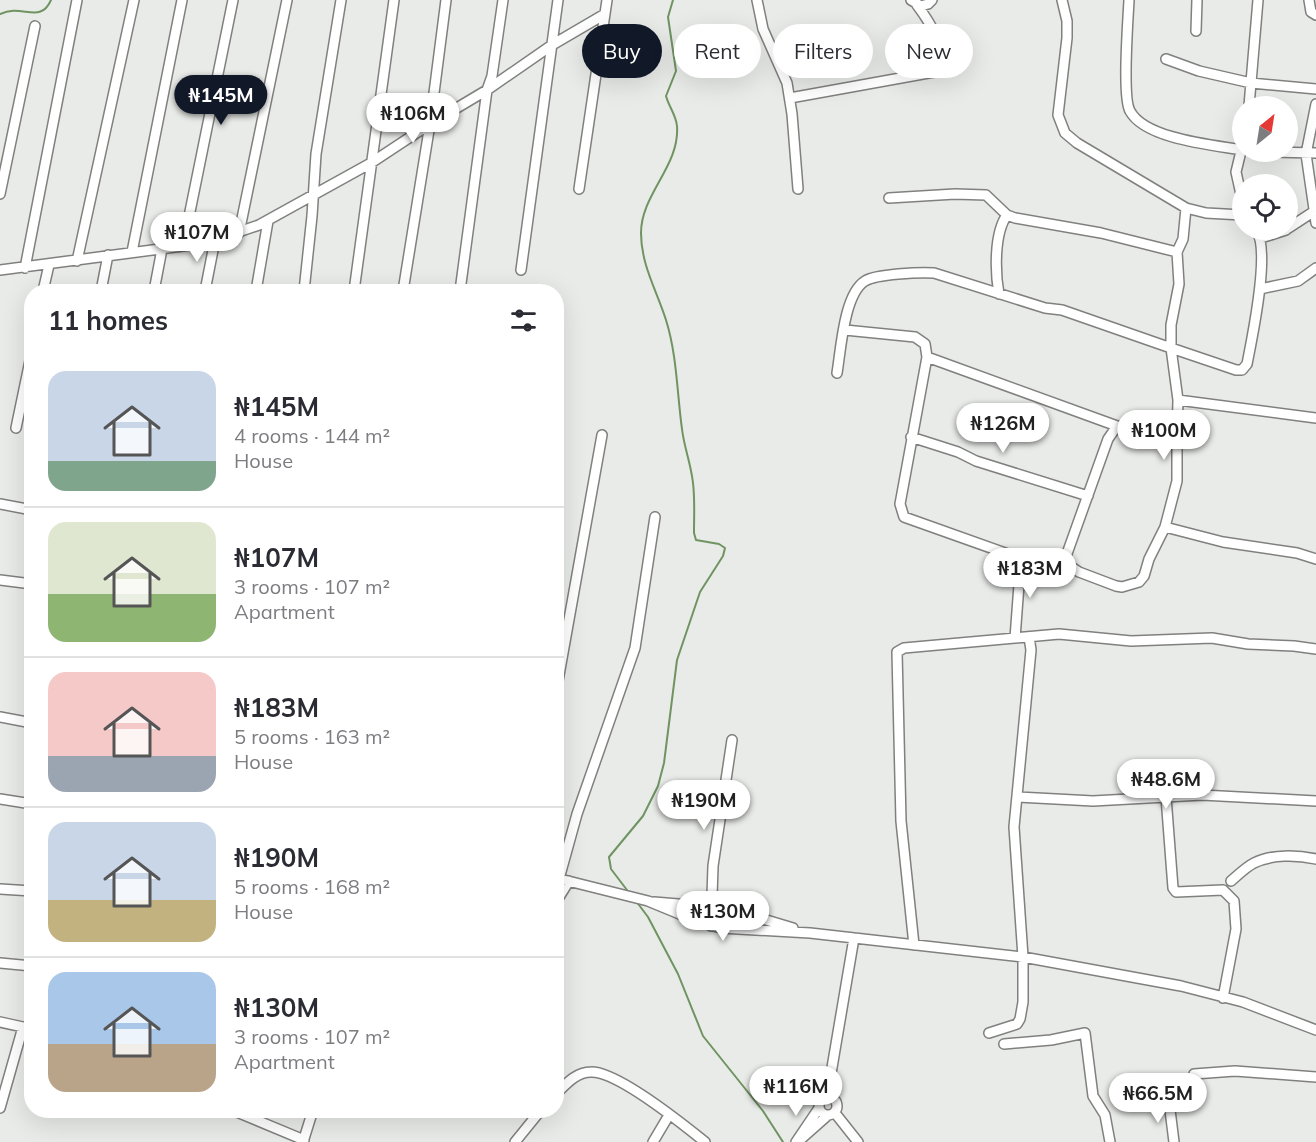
<!DOCTYPE html>
<meta charset="utf-8">
<style>
:root{--surface:#fff;--page:#f2f2f3;--text:#2b2b33;--muted:#7c7c81;--line:#e1e1e2;--accent:#111827}
body{margin:0;font-family:Mulish,sans-serif;background:var(--page);color:var(--text);height:100vh;display:flex;flex-direction:column;font-size:22px;white-space:nowrap}
*{box-sizing:border-box;margin:0}
p{font-size:20px;color:var(--muted)}
.icon{flex:none;width:33px;height:33px;fill:none;stroke:currentColor;stroke-width:2;stroke-linecap:round;stroke-linejoin:round}
.map{position:relative;flex:1;overflow:hidden}
.sheet{position:absolute;left:24px;top:284px;width:540px;height:834px;display:flex;flex-direction:column;background:var(--surface);border-radius:24px;box-shadow:0 6px 24px #0002}
.sheet>*{flex:none}
.hud{position:absolute;left:582px;top:24px;width:570px;height:54px;display:flex;gap:12px}
.needle{width:39px;rotate:30deg}
.controls{position:absolute;left:1232px;top:96px;display:grid;gap:12px}
.controls a{display:grid;place-items:center;width:66px;height:66px;border-radius:50%;background:var(--surface);box-shadow:0 6px 24px #0002;font-size:30px}
.price{position:absolute;translate:-50% -51px;padding:0 14px;border-radius:21px;background:#fff;color:#222;font-size:20px;line-height:39px;filter:drop-shadow(0 2px 3px #0008)}
.price::after{content:'';position:absolute;left:50%;top:36px;width:18px;height:14px;margin-left:-9px;background:inherit;clip-path:polygon(0 0,100% 0,50% 100%)}
.price.active{background:var(--accent);color:#fff}
ul{padding:0;list-style:none}
li{display:flex;align-items:center;gap:18px;height:150px;padding:0 24px}
li+li{border-top:2px solid var(--line)}
li span{display:grid;place-items:center;flex:none;width:168px;height:120px;border-radius:18px;color:#555}
li>.icon{margin-inline-start:auto}
span .icon{width:72px;height:72px;fill:#fffc;stroke-width:1}
li b{font-size:26px}
h2{display:flex;justify-content:space-between;align-items:center;height:72px;padding:0 24px;font-size:26px}
.chip{padding:0 21px;border-radius:27px;background:var(--surface);box-shadow:0 6px 24px #0002;font-size:21px;line-height:54px}
.chip.active{background:var(--accent);color:#fff}
.map>svg:first-child{display:block}
</style>
<div class="map">
<svg width="1316" height="1142" viewBox="0 0 1316 1142">
<rect width="100%" height="100%" fill="#e9ebe8"/>
<g fill="none" stroke-linecap="round" stroke-linejoin="round">
<path stroke="#6f9462" stroke-width="2" d="M0 14C22 3 40 25 51 0
M630 894 611 869 609 857 643 816 658 786 664 763 677 660 700 592 723 556 725 548 719 544 696 540 694 533C694 516 695 499 693 483 691 464 684 447 682 429 677 393 677 355 666 320 657 291 641 265 641 233 641 194 680 166 677 126 676 115 669 107 666 96L676 71 668 17 673 0
M636 901 648 917 678 974 703 1036 763 1111 783 1142"/>
<defs>
<path id="minor" d="M757 0 763 29 787 83 792 114 798 189
M911 0 921 6 928 4 932 0
M1062 0 1067 21V38L1058 115 1065 133 1077 143 1186 208 1206 213 1242 215
M1129 0C1128 21 1122 97 1130 111 1145 139 1213 145 1242 150
M1309 0 1311 12 1316 15
M1196 31 1197 0
M1166 59 1199 71 1251 83 1316 89
M790 98 934 72C952 55 929 21 917 5
M1316 104 1306 154 1316 223
M1249 106 1258 0
M1242 147 1236 172 1242 199
M1271 152 1316 153
M579 189 607 0
M0 194 35 26
M889 198 955 194 986 195 1007 215 1015 218 1101 233 1177 252 1179 284 1171 325V348L1236 370H1242L1247 364C1252 338 1271 250 1256 230
M1287 229 1313 212
M239 233 287 0
M1261 238 1286 230
M183 246 233 0
M132 252 182 0
M1177 252 1183 239 1186 208
M77 261 134 0
M25 268 77 0
M0 270 183 246 215 240 259 225 371 163 430 124 487 90 552 45 605 14
M521 270 558 0
M1260 289 1298 281 1316 268
M43 291 49 265
M101 291 108 255
M154 291 162 249
M205 291 215 240
M256 291 268 221
M304 291 312 216 316 154 341 0
M354 291 394 0
M403 291 430 124 446 0
M460 291 487 90 492 76 503 0
M999 294C995 272 994 233 1007 215
M845 330 915 337 925 344 927 357 900 504 904 517 1036 564 1058 567 1064 562 1108 439 1117 426
M927 357 1117 426 1144 431 1177 442V481L1165 527
M837 373C841 349 844 294 865 281 876 274 920 272 934 273L1045 308 1062 310 1171 348 1178 400 1177 442
M1178 400 1316 418
M16 428 32 351
M911 437 958 452 976 461 1088 496
M0 504 32 510
M1064 562 1079 572 1116 586 1122 587 1139 582 1144 576 1149 559 1165 527 1223 542 1297 553 1316 559
M0 580 32 584
M1015 638 1021 558
M556 692 602 435
M0 717 32 723
M1018 797 1093 801 1202 795 1316 801
M1166 797 1173 888 1176 892 1223 890 1234 901 1236 929 1223 998
M0 799 32 804
M556 878 648 901 699 922 721 928 810 933 1023 957 1181 986 1243 1002 1316 1030
M559 879 577 814 635 648 655 517
M1231 881C1238 875 1246 867 1254 863 1272 854 1297 855 1316 859
M0 889 32 891
M556 902 569 881
M654 902 726 908 793 928
M711 926 713 866 732 740
M914 945 901 821 897 652 904 648 1059 634 1131 641 1212 638 1248 644 1294 646 1316 649
M0 963 32 966
M0 1022 32 1029
M989 1033 1017 1024 1020 1019 1023 1002V957L1014 827 1031 650 1029 637
M1004 1044 1051 1040 1085 1033 1093 1096 1105 1115 1110 1142
M1194 1074 1235 1071 1316 1077
M556 1094C566 1084 576 1072 591 1072 617 1071 684 1125 705 1142
M819 1106a9 9 0 1 1 18 0a9 9 0 1 1-18 0Z
M827 1097 854 938
M1169 1102 1174 1142
M0 1108 23 1027
M232 1110 304 1140
M835 1113 858 1142
M801 1139 827 1116
M303 1142 313 1110
M515 1142 541 1110
M653 1142 669 1115
M796 1142 819 1108"/>
</defs>
<use href="#minor" stroke="#80817f" stroke-width="12"/>
<use href="#minor" stroke="#fff" stroke-width="9"/>
</g>
</svg>
<div class="controls">
<a><svg class="needle" viewBox="-14 -14 28 28"><path d="M0-13l5 13h-10z" fill="#e53935"/><path d="M0 13l5-13h-10z" fill="#7c7c81"/></svg></a>
<a><svg class="icon" aria-label="locate" viewBox="0 0 24 24"><circle cx="12" cy="12" r="6"/><path d="M12 2v4M12 18v4M2 12h4M18 12h4"/></svg></a>
</div>
<b class="price active" style="left:221px;top:126px">₦145M</b>
<b class="price" style="left:413px;top:144px">₦106M</b>
<b class="price" style="left:197px;top:263px">₦107M</b>
<b class="price" style="left:1003px;top:454px">₦126M</b>
<b class="price" style="left:1164px;top:461px">₦100M</b>
<b class="price" style="left:1030px;top:599px">₦183M</b>
<b class="price" style="left:1166px;top:810px">₦48.6M</b>
<b class="price" style="left:704px;top:831px">₦190M</b>
<b class="price" style="left:723px;top:942px">₦130M</b>
<b class="price" style="left:796px;top:1117px">₦116M</b>
<b class="price" style="left:1158px;top:1124px">₦66.5M</b>
<div class="hud">
<a class="chip active">Buy</a>
<a class="chip">Rent</a>
<a class="chip">Filters</a>
<a class="chip">New</a>
</div>
<section class="sheet">
<h2>11 homes<svg class="icon" aria-label="filters" viewBox="0 0 24 24"><path d="M4 7h16M4 17h16"/><circle cx="9" cy="7" r="2"/><circle cx="15" cy="17" r="2"/></svg></h2>
<ul>
<li><span style="background:linear-gradient(#c9d6e8 75%,#7fa58c 0)"><svg class="icon" aria-label="home" viewBox="0 0 24 24"><path d="M3 11l9-7 9 7M6 9v11h12V9"/></svg></span><div><b>₦145M</b><p>4 rooms · 144 m²</p><p>House</p></div></li>
<li><span style="background:linear-gradient(#dfe7d0 60%,#8fb573 0)"><svg class="icon" aria-label="home" viewBox="0 0 24 24"><path d="M3 11l9-7 9 7M6 9v11h12V9"/></svg></span><div><b>₦107M</b><p>3 rooms · 107 m²</p><p>Apartment</p></div></li>
<li><span style="background:linear-gradient(#f6c9c9 70%,#9aa5b1 0)"><svg class="icon" aria-label="home" viewBox="0 0 24 24"><path d="M3 11l9-7 9 7M6 9v11h12V9"/></svg></span><div><b>₦183M</b><p>5 rooms · 163 m²</p><p>House</p></div></li>
<li><span style="background:linear-gradient(#c9d6e8 65%,#c2b280 0)"><svg class="icon" aria-label="home" viewBox="0 0 24 24"><path d="M3 11l9-7 9 7M6 9v11h12V9"/></svg></span><div><b>₦190M</b><p>5 rooms · 168 m²</p><p>House</p></div></li>
<li><span style="background:linear-gradient(#a9c7e8 60%,#b9a48a 0)"><svg class="icon" aria-label="home" viewBox="0 0 24 24"><path d="M3 11l9-7 9 7M6 9v11h12V9"/></svg></span><div><b>₦130M</b><p>3 rooms · 107 m²</p><p>Apartment</p></div></li>
</ul>
</section>
</div>
